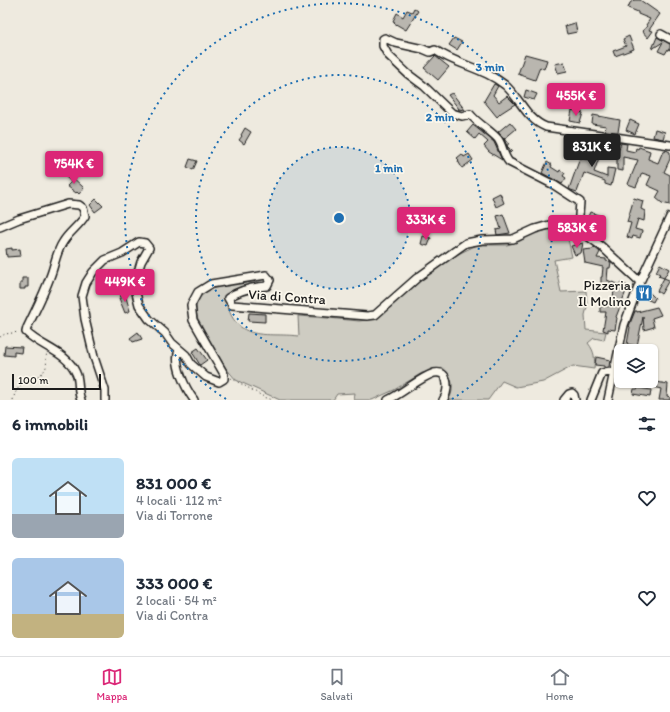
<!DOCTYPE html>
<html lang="it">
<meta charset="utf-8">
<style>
:root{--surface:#fff;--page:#f6f6f7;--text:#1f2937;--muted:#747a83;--line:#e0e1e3;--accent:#db2777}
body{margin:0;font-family:Itim,sans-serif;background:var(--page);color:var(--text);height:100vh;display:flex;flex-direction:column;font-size:15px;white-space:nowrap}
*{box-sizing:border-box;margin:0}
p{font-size:13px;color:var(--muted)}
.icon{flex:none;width:22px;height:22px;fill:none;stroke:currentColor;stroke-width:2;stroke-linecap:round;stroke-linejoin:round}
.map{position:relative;height:400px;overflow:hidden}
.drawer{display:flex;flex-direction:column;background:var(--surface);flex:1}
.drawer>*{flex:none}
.fabs{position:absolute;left:614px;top:344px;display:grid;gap:8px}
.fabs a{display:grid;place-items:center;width:44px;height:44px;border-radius:6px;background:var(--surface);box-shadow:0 1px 3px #0004;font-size:20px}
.scale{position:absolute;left:12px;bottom:10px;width:89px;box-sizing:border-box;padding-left:4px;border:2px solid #1c1c1c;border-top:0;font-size:11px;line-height:14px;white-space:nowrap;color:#1c1c1c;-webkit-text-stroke:3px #fbf7ec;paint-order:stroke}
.price{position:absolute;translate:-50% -34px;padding:0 9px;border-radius:4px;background:var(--accent);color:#fff;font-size:13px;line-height:26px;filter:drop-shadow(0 1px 2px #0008)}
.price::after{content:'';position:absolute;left:50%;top:24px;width:12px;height:9px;margin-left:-6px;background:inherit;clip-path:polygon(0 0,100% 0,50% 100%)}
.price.current{background:#222;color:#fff}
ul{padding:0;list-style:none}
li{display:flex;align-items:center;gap:12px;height:100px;padding:0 12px}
li span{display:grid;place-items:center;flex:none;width:112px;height:80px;border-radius:6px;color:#555}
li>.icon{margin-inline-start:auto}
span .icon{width:48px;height:48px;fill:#fffc;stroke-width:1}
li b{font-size:17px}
h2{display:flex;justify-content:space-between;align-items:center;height:48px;padding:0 12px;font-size:17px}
.tabs{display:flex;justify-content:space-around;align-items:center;height:56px;border-top:1px solid var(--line);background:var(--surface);font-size:11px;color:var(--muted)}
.tabs a{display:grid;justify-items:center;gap:2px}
.tabs .current{color:var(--accent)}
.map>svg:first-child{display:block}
</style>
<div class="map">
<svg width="670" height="400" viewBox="0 0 670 400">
<rect width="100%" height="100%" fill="#eeeadf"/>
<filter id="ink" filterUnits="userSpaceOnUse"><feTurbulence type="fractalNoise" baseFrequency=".025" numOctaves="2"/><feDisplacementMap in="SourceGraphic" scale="8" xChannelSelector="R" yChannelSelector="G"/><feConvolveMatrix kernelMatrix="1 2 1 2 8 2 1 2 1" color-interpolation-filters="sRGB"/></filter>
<g filter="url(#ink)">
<path fill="#ceccc2" stroke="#75746f" d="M553 229 566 230 572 257 554 260 561 292 586 291 587 307 585 315 586 330 606 332 604 340 594 338 588 343C595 352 595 358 594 369L573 366 543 382 516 387 502 381 488 400H448C456 390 452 375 443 368L422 373 394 390 372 400H354L355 393 337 394 333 400H280L236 380 225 367 198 319C185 282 243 282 266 278V284L226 300C236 344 266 332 299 336L298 316 328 318 359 321 375 319 396 302 414 284 456 255 477 245H507L520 241 533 233Z"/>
<path fill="#b9b6af" stroke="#1c1c1c" d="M634 0H640L660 14 649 30 653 31 648 38 642 31 648 26 646 25 650 19 638 14V12L628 8 630 3Z
M414 8 418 11 406 30 394 23 395 22 393 21 397 13 403 17 407 10 412 12Z
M575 23 577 32 567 34 565 26Z
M629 36 634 49 615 56 613 51 626 46 623 39Z
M657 37 670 44V50L668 49 665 54 658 51 663 42 652 49Z
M454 38 462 42 457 50 449 45Z
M525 54 547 60 544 69 540 67 535 80 518 74Z
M435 56 449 67 438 80 424 68Z
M564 62 567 71 558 73 555 64Z
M494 84 498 86 493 95 499 102 507 96 515 104 501 113 497 117 484 101Z
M526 90 537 94 534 100 524 97Z
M452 93 465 110 458 109H459L448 95Z
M572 110 583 113 580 123 570 121Z
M593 115 620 120 618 132 605 131 606 126 592 124Z
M630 120 639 124 635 134 626 130Z
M510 122 516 129 504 139 509 143 507 146 512 151 510 153 504 139 498 132Z
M473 125 494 142 502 160 489 152 484 146 488 142 479 134 475 139 467 132Z
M245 128 251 132 244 144 239 140 242 136 241 135Z
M655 129 665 132 663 139 653 137Z
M621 143 627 144 626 150 635 152 636 148 638 149 639 147 650 151 648 159 658 163 663 151 665 152 666 150 670 152V159L664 172 670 175V205L662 203 656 198 660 191 647 185 651 176 642 173 636 187 628 184 638 160 623 157V171L617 170V155Z
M570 144 577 147 573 157 566 154Z
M596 144 600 145V149H615L614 155H600L594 172 607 177V168L615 169 611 186 605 184V181L584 173 577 192 571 190 569 189 580 158 588 160V147L594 149Z
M462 154 464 157 469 154 473 160 462 168 458 161 459 160 457 158Z
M190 159 197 161 193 170 187 167Z
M547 162 552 165 551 167 559 172 560 170 565 173 563 176 566 178 562 184 542 173Z
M68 173 84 188 79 194 77 192 76 193 67 186 71 182 65 176Z
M500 193 504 203 496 207 492 197Z
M634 198 643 201 641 209 645 211 644 221 638 219 635 229 642 231 640 238 633 236 632 239 627 237 631 223 627 222Z
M96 199 103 206 95 212 90 205Z
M590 212 601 216 597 227 586 221Z
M503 214 510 233 497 235 496 230 501 229 497 216Z
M423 236 431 238 428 246 421 244Z
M583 243 581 253 575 255 571 246Z
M594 247 600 252 597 258 606 259V261L611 262 610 268H608L607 280 619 285 621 283 628 286 616 317 617 318 615 330 608 329V332L603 330 606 312H600V306H612L614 290H613V288L601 287V277H602L603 267 585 263 583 250 593 249Z
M12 248V250L20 249 21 256 7 257 6 249Z
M660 264 669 269 664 278 658 276 660 274 656 272Z
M22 278H28V287H25V289H20V283H22Z
M664 278 669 280 661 294 657 291Z
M646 289 655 298 653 302 642 297Z
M125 294 130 311 125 313 119 298H121L120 296Z
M657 307 661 315 652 318 654 327 644 330 643 317 637 346 627 344 630 327 629 326 635 311H637V312Z
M249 313 265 314V322L248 321Z
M138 332 142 339 133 342 130 338Z
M5 346 22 347 21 353 14 352V356L4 355Z
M198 348 207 360 200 365 192 352Z
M596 357 610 360 609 367 604 368V366L595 365Z
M650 381 668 384 667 396 670 397V400H659L661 389 649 386Z
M639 388 651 390 650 397 633 394 634 389H637Z"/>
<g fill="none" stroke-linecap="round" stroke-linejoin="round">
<defs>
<path id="minor" d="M661 34 670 39
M0 227 19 219 68 204 79 205 83 208 85 216C79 226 69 232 63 242 56 252 55 265 50 277 44 294 35 311 27 328L26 332C41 347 67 352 76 373 80 381 77 391 81 400
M578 228 580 202 554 185 509 162C503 155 503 146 498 139 490 130 478 124 470 114L462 116 452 113 424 86 408 74 388 55 383 46V39L385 38 396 43 423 49 430 52 435 50C457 65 484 68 505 85 520 98 526 119 546 127L670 145
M179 350C173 364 186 389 194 400
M105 400V390L94 357 85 319 82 296 86 283 93 272 105 260 122 253 139 242 145 243 149 248 141 262 134 285 139 305 149 319 165 333 172 343 186 355 191 364 206 377 219 382 224 379V374L193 320 191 305 198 292 211 284 266 275 270 280 267 286C254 287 239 290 228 298L232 305 367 316 375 315 417 278 466 243 482 240 513 239 535 229 549 225 569 228H578L582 232 601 246 640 282
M388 400C403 393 419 378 434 373 439 372 444 373 446 379 448 385 447 395 443 400
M564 400 569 394 572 393 574 395 575 400
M591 400 602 373 614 372
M608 400 624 325 640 282 670 217"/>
</defs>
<use href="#minor" stroke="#1c1c1c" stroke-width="10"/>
<path stroke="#1c1c1c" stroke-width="1" stroke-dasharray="1 3" stroke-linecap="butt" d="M0 337 5 334 19 332
M231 378 264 397 273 400
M13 400C19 375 39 382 45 369 48 365 45 358 47 353"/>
<use href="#minor" stroke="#fbf7ec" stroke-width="7"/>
</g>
</g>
<circle cx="339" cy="218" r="71" fill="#1f6fb2" fill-opacity=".12"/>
<g fill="none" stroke="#1f6fb2" stroke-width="2" stroke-dasharray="2 4">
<circle cx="339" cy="218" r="71"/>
<circle cx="339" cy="218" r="143"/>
<path d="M226 399A214 214 0 1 1 452 399"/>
</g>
<defs>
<symbol id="restaurant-square" viewBox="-11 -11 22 22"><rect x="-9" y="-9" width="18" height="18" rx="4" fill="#1f6fb2" stroke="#fbf7ec"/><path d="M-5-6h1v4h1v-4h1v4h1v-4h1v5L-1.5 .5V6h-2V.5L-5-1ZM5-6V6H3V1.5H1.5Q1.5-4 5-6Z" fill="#fff"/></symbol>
</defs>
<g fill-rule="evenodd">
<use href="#restaurant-square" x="634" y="283" width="20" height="20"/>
</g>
<g text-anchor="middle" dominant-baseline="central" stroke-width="3.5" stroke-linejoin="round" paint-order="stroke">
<g font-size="14" fill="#1c1c1c" stroke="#fbf7ec" text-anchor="end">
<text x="631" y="285">Pizzeria<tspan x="631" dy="16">Il Molino</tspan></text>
</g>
<g font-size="14" fill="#1c1c1c" stroke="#fbf7ec">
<text transform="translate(287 297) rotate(4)">Via di Contra</text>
</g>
</g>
<circle cx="339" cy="218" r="6" fill="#1f6fb2" stroke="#fbf7ec" stroke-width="2"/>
<g font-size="12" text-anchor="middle" font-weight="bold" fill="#1f6fb2" stroke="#fbf7ec" stroke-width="3.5" stroke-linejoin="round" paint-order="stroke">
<text x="490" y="71">3 min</text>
<text x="440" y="121">2 min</text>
<text x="389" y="172">1 min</text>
</g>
</svg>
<div class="fabs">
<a><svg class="icon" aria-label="layers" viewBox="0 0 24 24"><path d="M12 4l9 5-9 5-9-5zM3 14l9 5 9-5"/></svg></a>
</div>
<div class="scale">100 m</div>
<b class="price" style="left:576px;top:117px">455K €</b>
<b class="price current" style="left:592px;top:168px">831K €</b>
<b class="price" style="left:74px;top:185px">754K €</b>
<b class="price" style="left:426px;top:241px">333K €</b>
<b class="price" style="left:577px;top:249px">583K €</b>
<b class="price" style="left:125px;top:303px">449K €</b>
</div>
<section class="drawer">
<h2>6 immobili<svg class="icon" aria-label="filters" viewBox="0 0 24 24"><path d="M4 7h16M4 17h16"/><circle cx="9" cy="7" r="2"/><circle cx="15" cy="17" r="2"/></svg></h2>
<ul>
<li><span style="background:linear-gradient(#bfe0f5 70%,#9aa5b1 0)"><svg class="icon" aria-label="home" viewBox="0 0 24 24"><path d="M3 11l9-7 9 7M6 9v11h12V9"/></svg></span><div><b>831 000 €</b><p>4 locali · 112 m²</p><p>Via di Torrone</p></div><svg class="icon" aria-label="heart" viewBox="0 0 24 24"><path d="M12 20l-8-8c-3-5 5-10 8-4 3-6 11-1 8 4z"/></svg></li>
<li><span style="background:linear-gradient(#a9c7e8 70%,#c2b280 0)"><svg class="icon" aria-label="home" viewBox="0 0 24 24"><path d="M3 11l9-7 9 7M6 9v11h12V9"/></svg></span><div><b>333 000 €</b><p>2 locali · 54 m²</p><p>Via di Contra</p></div><svg class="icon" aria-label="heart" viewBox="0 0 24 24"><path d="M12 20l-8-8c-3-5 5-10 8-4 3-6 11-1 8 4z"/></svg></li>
</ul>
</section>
<nav class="tabs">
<a class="current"><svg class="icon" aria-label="map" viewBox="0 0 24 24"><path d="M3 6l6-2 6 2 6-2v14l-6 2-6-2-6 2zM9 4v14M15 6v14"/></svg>Mappa</a>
<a><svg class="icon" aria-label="saved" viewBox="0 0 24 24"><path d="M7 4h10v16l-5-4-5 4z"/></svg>Salvati</a>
<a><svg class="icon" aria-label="home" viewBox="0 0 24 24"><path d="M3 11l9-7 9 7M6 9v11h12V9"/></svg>Home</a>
</nav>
